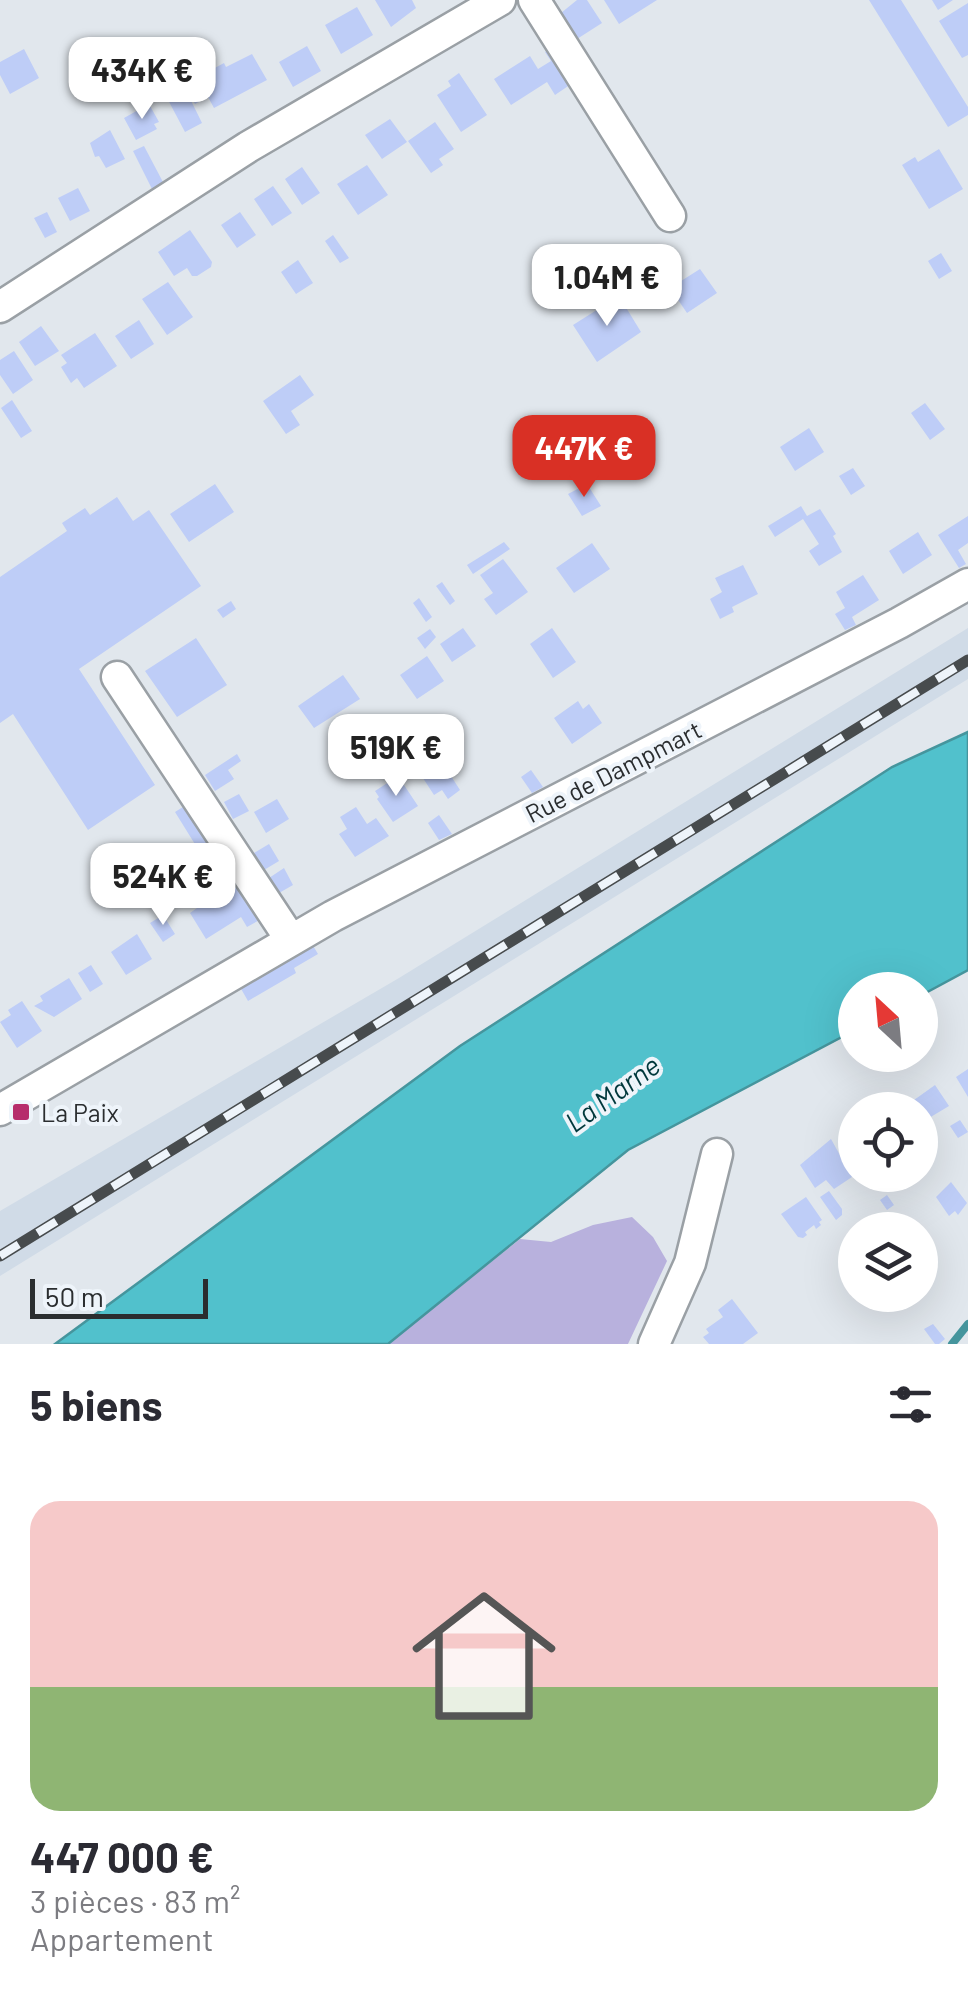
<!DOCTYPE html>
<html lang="fr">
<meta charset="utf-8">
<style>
:root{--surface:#fff;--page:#f2f2f3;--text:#2b2b33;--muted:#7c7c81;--accent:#d93025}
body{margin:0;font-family:Barlow,sans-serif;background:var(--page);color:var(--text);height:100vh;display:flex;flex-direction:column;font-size:38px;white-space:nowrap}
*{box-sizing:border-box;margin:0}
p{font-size:32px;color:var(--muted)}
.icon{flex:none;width:55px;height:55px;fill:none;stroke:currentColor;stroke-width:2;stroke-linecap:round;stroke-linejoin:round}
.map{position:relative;height:1344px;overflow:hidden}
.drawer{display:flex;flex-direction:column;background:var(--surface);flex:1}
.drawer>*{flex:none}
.needle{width:65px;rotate:334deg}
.buttons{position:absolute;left:838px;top:972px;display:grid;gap:20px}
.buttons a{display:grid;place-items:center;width:100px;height:100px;border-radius:50%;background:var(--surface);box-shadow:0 10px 40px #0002;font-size:50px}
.scale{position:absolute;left:30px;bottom:25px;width:178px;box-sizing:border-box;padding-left:10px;border:5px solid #2a2d2f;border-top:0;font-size:28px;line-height:35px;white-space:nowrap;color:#2a2d2f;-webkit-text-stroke:8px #eef4fa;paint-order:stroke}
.price{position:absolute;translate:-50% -85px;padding:0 22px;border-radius:20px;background:#fff;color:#222;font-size:32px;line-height:65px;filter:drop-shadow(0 2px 5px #0008)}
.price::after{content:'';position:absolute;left:50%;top:60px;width:30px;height:22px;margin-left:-15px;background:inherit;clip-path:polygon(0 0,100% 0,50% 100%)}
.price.selected{background:var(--accent);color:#fff}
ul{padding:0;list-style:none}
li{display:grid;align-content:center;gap:20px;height:530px;padding:0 30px}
li span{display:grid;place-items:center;height:310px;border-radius:30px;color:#555}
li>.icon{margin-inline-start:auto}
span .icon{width:180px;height:180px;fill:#fffc;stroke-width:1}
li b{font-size:42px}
h2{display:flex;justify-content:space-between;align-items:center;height:120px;padding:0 30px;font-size:42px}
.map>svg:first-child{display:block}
</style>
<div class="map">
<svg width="968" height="1344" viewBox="0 0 968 1344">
<rect width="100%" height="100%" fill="#e1e7ed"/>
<path fill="#d0dbe7" d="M968 628V679L0 1276V1211L399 978Z"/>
<path fill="#b8b1dd" d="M632 1217 653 1237 667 1261 628 1344H388L520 1239 551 1242 593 1225Z"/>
<path fill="#51c1cc" stroke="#45959d" stroke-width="2.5" d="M968 732V970L920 996V990H855V1030L628 1150 388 1344H55L460 1046 892 767Z"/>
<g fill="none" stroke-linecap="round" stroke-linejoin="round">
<path stroke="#45959d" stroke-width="8" d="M952 1344 968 1324"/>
</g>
<path fill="#becdf7" d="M375 0H412L416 8 391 27Z
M577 0H587L602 23 577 39 561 13Z
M604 0H657L619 24Z
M869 0H901L968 107V115L948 127Z
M932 0H953L938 10Z
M968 3V55L962 58 939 21Z
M357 7 373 35 341 54 325 25Z
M307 46 321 71 293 87 279 62Z
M554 46 577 80 555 95 547 82 511 105 494 79 530 56 538 69 551 61 545 52Z
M24 49 39 78 10 94 0 75V62Z
M252 54 267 80 214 108 208 97 195 104 185 84 224 63 226 67Z
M176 70 202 123 185 132 157 79Z
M459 73 487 115 461 132 437 95 451 86 448 81Z
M149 104 159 122 154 124 157 129 136 140 124 118Z
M390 119 407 142 382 159 365 135Z
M435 122 454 149 439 159 443 165 431 173 408 141Z
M110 130 125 159 106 168 99 156 95 157 90 143Z
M144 146 164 184 153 191 133 151Z
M939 149 963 189 929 209 902 165 915 157 918 162Z
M367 165 388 195 358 215 337 184Z
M302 167 320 193 302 205 285 179Z
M273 186 292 213 272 226 254 199Z
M78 188 90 211 70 221 58 198Z
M47 212 57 232 45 238 34 218Z
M240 212 256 235 237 248 221 225Z
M190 230 212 262 211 267 197 276H192L187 268 174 276 158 252Z
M333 235 349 258 340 263 325 241Z
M941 253 952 271 939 279 928 261Z
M298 260 313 283 296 294 281 272Z
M700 269 717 293 687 313 670 288Z
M168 282 193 317 167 335 142 299Z
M619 296 641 332 597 362 573 325Z
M139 320 154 344 131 359 115 336Z
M41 326 59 351 35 366 19 342Z
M95 333 117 366 84 388 77 378 71 383 61 367 67 363 61 355Z
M14 351 33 380 13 394 0 375V360Z
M300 375 314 395 291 411 300 425 286 434 263 401Z
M12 400 32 431 21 438 1 408Z
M925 403 945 429 930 440 911 413Z
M809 428 824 452 795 471 780 447Z
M623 446 630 457 623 461 616 450Z
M853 468 865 486 851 495 839 476Z
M215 484 234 512 189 542 170 514Z
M587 484 601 506 582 516 568 494Z
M117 497 133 521 149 510 201 586 79 669 155 785 88 830 13 714 0 723V577L67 531 62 523 85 508 90 515Z
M801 506 807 516 820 509 836 534 833 536 842 552 819 566 809 551 819 544 803 519 775 537 768 526Z
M968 516V543L958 550 966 564 959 568 938 535Z
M918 532 932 555 903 574 889 551Z
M504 542 510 549 473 574 467 565Z
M592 543 610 569 574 593 556 568Z
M503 559 528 592 496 615 484 599 493 593 480 575Z
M743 565 758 594 732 607 734 612 720 619 710 599 722 592 715 578Z
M863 575 879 600 852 617 856 625 845 630 835 614 845 608 836 592Z
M442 582 455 601 450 605 436 586Z
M419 598 432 617 426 622 413 603Z
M231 601 236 609 223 618 217 610Z
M463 628 476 646 452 662 440 644Z
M552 628 576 662 553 678 530 644Z
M430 629 436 637 425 649 417 638Z
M196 638 227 685 177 717 145 671Z
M427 656 444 681 417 699 400 675Z
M343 675 360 699 314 728 298 706Z
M578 701 583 709 589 704 602 723 572 744 554 718Z
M237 754 241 761 228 770 234 779 215 791 205 775Z
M440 759 460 790 448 799 442 790 434 795 419 772Z
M531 770 543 787 532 793 521 777Z
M398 776 418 806 393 822 377 799 379 797 375 791Z
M239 794 249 811 233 819 224 802Z
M277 799 289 819 266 833 254 812Z
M194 800 265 917 247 927 241 917 206 939 190 913 197 908 193 903 201 898 204 903 224 891 175 812Z
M356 807 367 824 376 818 389 836 355 857 339 834 347 829 340 817Z
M439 815 452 834 439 840 428 823Z
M269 844 279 861 264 870 254 853Z
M284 868 293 885 279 893 269 878Z
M163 915 175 934 163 942 150 923Z
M137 934 152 959 126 975 111 952Z
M312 944 318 954 294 968 296 973 248 1001 240 987Z
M91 965 103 984 90 992 78 973Z
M69 978 82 999 54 1017 34 1006 43 1001 40 996Z
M22 1001 42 1031 17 1048 0 1022 11 1015 8 1010Z
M968 1069V1097L956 1077Z
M935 1085 949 1106 924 1121 926 1124 920 1128V1110H900Z
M960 1120 968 1132 958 1138 950 1126Z
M831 1139 852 1177 834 1189 826 1180 815 1188 800 1165Z
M951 1182 967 1203 958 1215 955 1211 949 1216 936 1197Z
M829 1191 842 1209V1215L836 1220 820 1197Z
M887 1195 894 1205 887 1210 880 1200Z
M806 1197 822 1220 819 1222 821 1225 816 1229 814 1225 805 1232 807 1235 803 1238 798 1237 781 1214Z
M732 1299 758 1333 743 1344H709L703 1337 709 1333 706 1329 723 1317 718 1310Z
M933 1324 945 1339 939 1344H935L924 1329Z"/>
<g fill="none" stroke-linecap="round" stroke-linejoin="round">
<defs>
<path id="minor" d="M534 0 670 216
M0 307 248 147 500 0
M117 677 291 940
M0 1110 333 916 899 623 968 584
M654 1344 690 1263 717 1154"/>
</defs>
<use href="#minor" stroke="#9aa0a5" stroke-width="35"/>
<use href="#minor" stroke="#fff" stroke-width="30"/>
<defs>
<path id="rail" d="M0 1256 968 660"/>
</defs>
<use href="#rail" stroke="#474b4d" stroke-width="11"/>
<use href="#rail" stroke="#eef4fa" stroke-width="8" stroke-dasharray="22" stroke-linecap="butt"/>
</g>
<rect fill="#b62c6b" stroke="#eef4fa" stroke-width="4" x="11" y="1102" width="20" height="20" rx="5"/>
<g text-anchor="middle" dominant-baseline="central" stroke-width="8" stroke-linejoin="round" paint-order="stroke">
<g font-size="25" fill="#2a2d2f" stroke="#eef4fa">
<text transform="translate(613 771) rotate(-27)">Rue de Dampmart</text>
</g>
<g font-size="25" fill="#2a2d2f" stroke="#eef4fa" text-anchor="start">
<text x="41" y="1112">La Paix</text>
</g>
<g font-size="28" font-style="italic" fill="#00383c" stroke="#eef4fa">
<text transform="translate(612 1093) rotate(-36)">La Marne</text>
</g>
</g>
</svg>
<div class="buttons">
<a><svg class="needle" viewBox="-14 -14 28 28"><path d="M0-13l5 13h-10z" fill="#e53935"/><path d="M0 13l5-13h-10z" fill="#7c7c81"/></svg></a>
<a><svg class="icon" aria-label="locate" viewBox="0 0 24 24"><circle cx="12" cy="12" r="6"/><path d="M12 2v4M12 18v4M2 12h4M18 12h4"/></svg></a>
<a><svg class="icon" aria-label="layers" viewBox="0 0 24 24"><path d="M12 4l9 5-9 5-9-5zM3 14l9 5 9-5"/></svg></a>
</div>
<div class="scale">50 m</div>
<b class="price" style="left:142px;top:122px">434K €</b>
<b class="price" style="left:607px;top:329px">1.04M €</b>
<b class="price selected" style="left:584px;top:500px">447K €</b>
<b class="price" style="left:396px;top:799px">519K €</b>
<b class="price" style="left:163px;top:928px">524K €</b>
</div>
<section class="drawer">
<h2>5 biens<svg class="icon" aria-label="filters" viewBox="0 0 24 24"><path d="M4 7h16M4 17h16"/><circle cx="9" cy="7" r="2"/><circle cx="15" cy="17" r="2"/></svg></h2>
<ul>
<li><span style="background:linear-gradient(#f6c9c9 60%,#8fb573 0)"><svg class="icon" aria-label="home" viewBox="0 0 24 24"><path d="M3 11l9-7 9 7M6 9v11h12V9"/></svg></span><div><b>447 000 €</b><p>3 pièces · 83 m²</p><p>Appartement</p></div></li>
</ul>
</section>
